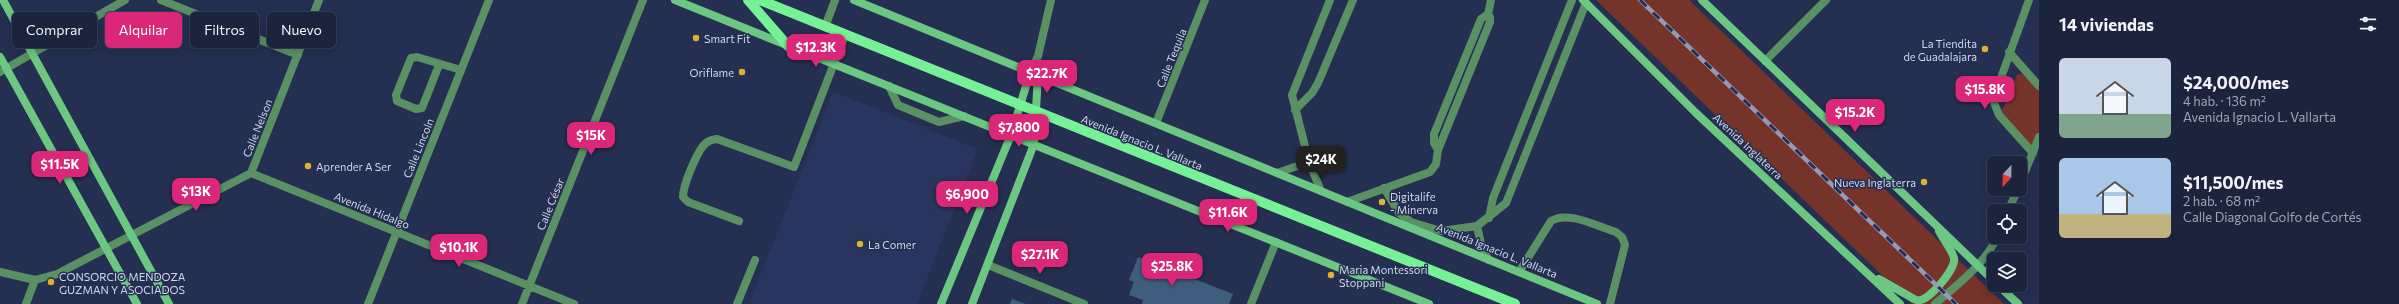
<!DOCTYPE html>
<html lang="es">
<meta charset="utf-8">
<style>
:root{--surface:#1c233d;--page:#292f48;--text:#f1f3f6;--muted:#a0a4b0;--line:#3a4057;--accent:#db2777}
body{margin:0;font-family:Commissioner,sans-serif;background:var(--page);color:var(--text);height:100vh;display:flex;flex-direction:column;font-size:15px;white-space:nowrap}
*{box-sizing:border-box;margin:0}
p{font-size:13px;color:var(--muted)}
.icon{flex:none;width:22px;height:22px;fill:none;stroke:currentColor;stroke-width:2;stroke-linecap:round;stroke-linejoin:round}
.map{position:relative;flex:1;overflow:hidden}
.panel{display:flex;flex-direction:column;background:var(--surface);width:360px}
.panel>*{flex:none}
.banner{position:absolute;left:12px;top:12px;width:380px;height:36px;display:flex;gap:8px}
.needle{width:26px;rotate:202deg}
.fabs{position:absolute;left:1987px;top:156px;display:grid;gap:8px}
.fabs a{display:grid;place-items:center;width:40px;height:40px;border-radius:6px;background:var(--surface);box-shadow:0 2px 10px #0003,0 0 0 1px var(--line);font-size:20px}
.price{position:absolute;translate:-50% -34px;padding:0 9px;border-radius:8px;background:var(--accent);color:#fff;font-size:13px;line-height:26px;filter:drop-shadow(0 1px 2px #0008)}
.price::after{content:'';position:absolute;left:50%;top:24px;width:12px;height:9px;margin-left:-6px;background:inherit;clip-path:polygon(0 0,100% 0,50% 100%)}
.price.selected{background:#222;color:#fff}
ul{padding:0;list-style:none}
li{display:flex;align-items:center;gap:12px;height:100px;padding:0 20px}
li span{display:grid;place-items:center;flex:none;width:112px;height:80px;border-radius:6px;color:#555}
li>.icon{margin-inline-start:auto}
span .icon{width:48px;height:48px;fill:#fffc;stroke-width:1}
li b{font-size:17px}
h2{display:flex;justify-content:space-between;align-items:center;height:48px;padding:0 20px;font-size:17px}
.tag{padding:0 14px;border-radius:6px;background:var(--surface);box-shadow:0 2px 10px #0003,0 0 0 1px var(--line);font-size:14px;line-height:36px}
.tag.selected{background:var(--accent);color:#fff}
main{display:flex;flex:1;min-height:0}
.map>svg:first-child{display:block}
</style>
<main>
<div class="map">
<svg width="2039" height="304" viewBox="0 0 2039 304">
<rect width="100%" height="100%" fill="#252f51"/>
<path fill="#29355e" d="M833 92 978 149 917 304H749Z"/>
<path fill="#76332a" d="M1596 0H1689L2004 304H1912Z
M2021 74 2027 76 2039 89V133L2033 149 2001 113 2017 75Z"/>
<path fill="#3f5e7e" d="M1138 257 1233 294 1229 304H1142L1143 300 1129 295 1134 282 1129 280Z
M1012 299 1026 304H1010Z"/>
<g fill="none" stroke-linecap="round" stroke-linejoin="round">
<path stroke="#599165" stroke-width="8" d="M439 65 422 108 416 109 397 101 396 95 411 58 417 57 461 70
M889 86 898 105 939 122 964 116
M1295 110 1312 93 1318 83 1353 0
M1438 150 1434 143V134L1481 19 1488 14
M1277 173 1309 162
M1384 188 1399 213 1411 222 1441 231 1477 226 1506 203 1586 3
M1321 191 1309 162 1292 95 1330 0
M1347 202 1430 172 1436 164 1438 150 1490 22V17L1488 14 1491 0
M1489 218 1493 198 1572 0
M739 221 688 202 683 197C683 185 696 155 703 146 707 141 711 140 717 139L794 167 845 35
M1477 226 1482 248 1489 260
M1519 272 1551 221C1568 210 1598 227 1616 232L1622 237 1625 245 1610 304"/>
<path stroke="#599165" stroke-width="8" d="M161 0 298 55
M2029 0 1993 100 1999 115 2033 153
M825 27 835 0
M2009 52 2039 86
M1765 61 1826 0
M0 72 125 0
M1030 73 1038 56 1051 0
M1156 123 1205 0
M251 173 574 304
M2020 184 2039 137
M2008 211 2018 189
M988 265 1084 304
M0 272 35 280 57 274 251 173 319 0
M26 304 35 280
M368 304 489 0
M522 304 643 0
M737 304 755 260
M1251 304 1276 242
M1935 304C1957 285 1985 264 1997 237"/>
<path stroke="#6bc781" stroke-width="8" d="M3 0 169 304
M675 0 1429 304
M854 0 1597 304
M1583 0 1696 113 1900 304
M1702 0 1994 281
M0 57 137 304
M1879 279 1914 299C1916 300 1918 301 1920 300 1930 299 1956 269 1954 258 1952 250 1943 239 1939 231
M1998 285 2018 304
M941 304 1011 135 1030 73
M972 304 1034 144 1038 75"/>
<path stroke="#77f196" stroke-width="10" d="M748 0 788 46
M760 0 1515 304"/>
<defs>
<path id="rail" d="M1640 0 1956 304"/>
</defs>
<use href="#rail" stroke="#929ab5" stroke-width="4.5"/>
<use href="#rail" stroke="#252f51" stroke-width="3" stroke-dasharray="9" stroke-linecap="butt"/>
</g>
<g fill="#dbb233" stroke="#252f51" stroke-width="1.5">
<circle cx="696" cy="38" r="4"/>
<circle cx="1985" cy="49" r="4"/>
<circle cx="742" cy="72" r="4"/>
<circle cx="308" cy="166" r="4"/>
<circle cx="1924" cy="182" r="4"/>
<circle cx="1382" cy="202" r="4"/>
<circle cx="860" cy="244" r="4"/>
<circle cx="1331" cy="275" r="4"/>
<circle cx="51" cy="282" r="4"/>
</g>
<g text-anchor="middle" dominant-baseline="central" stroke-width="3" stroke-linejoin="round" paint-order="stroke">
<g font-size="11" fill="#cfd7ed" stroke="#252f51" text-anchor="start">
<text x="704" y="38">Smart Fit</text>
<text x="1977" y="43" text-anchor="end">La Tiendita<tspan x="1977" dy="13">de Guadalajara</tspan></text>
<text x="734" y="72" text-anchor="end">Oriflame</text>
<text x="316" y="166">Aprender A Ser</text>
<text x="1916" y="182" text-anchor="end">Nueva Inglaterra</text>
<text x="1390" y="196">Digitalife<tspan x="1390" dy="13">- Minerva</tspan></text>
<text x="868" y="244">La Comer</text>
<text x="1339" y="269">Maria Montessori<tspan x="1339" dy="13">Stoppani</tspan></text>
<text x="59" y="276">CONSORCIO MENDOZA<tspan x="59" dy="13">GUZMAN Y ASOCIADOS</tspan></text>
</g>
<g font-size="11" fill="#cfd7ed" stroke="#252f51">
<text transform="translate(1171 58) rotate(-68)">Calle Tequila</text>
<text transform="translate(257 128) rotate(-68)">Calle Nelson</text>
<text transform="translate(1142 142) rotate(22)">Avenida Ignacio L. Vallarta</text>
<text transform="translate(1748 146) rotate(43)">Avenida Inglaterra</text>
<text transform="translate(418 148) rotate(-68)">Calle Lincoln</text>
<text transform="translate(550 204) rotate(-68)">Calle César</text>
<text transform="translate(372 210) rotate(22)">Avenida Hidalgo</text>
<text transform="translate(1497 250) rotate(22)">Avenida Ignacio L. Vallarta</text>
</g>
</g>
</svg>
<div class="fabs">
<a><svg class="needle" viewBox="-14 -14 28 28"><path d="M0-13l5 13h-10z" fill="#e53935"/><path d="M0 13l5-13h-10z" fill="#a0a4b0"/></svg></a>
<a><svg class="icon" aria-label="locate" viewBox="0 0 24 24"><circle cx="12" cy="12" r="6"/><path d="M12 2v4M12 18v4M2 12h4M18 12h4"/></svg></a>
<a><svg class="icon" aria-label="layers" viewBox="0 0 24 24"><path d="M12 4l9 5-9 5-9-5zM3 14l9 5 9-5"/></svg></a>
</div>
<b class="price" style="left:816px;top:68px">$12.3K</b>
<b class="price" style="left:1047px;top:94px">$22.7K</b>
<b class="price" style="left:1985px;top:110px">$15.8K</b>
<b class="price" style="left:1855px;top:133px">$15.2K</b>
<b class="price" style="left:1019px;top:148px">$7,800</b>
<b class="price" style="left:591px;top:156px">$15K</b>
<b class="price selected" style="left:1321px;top:180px">$24K</b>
<b class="price" style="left:60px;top:185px">$11.5K</b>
<b class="price" style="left:196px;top:212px">$13K</b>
<b class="price" style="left:967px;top:215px">$6,900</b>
<b class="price" style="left:1228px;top:233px">$11.6K</b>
<b class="price" style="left:459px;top:268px">$10.1K</b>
<b class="price" style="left:1040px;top:275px">$27.1K</b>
<b class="price" style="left:1172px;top:287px">$25.8K</b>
<div class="banner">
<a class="tag">Comprar</a>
<a class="tag selected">Alquilar</a>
<a class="tag">Filtros</a>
<a class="tag">Nuevo</a>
</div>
</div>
<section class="panel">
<h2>14 viviendas<svg class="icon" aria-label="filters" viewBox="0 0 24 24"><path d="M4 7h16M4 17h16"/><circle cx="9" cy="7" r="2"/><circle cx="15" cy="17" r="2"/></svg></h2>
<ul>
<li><span style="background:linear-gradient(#c9d6e8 70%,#7fa58c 0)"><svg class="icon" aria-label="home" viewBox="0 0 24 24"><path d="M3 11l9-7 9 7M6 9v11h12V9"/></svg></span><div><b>$24,000/mes</b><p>4 hab. · 136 m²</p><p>Avenida Ignacio L. Vallarta</p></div></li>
<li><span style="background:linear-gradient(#a9c7e8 70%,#c2b280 0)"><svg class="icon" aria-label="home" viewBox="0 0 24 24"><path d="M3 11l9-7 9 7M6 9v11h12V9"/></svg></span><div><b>$11,500/mes</b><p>2 hab. · 68 m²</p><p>Calle Diagonal Golfo de Cortés</p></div></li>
</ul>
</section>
</main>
